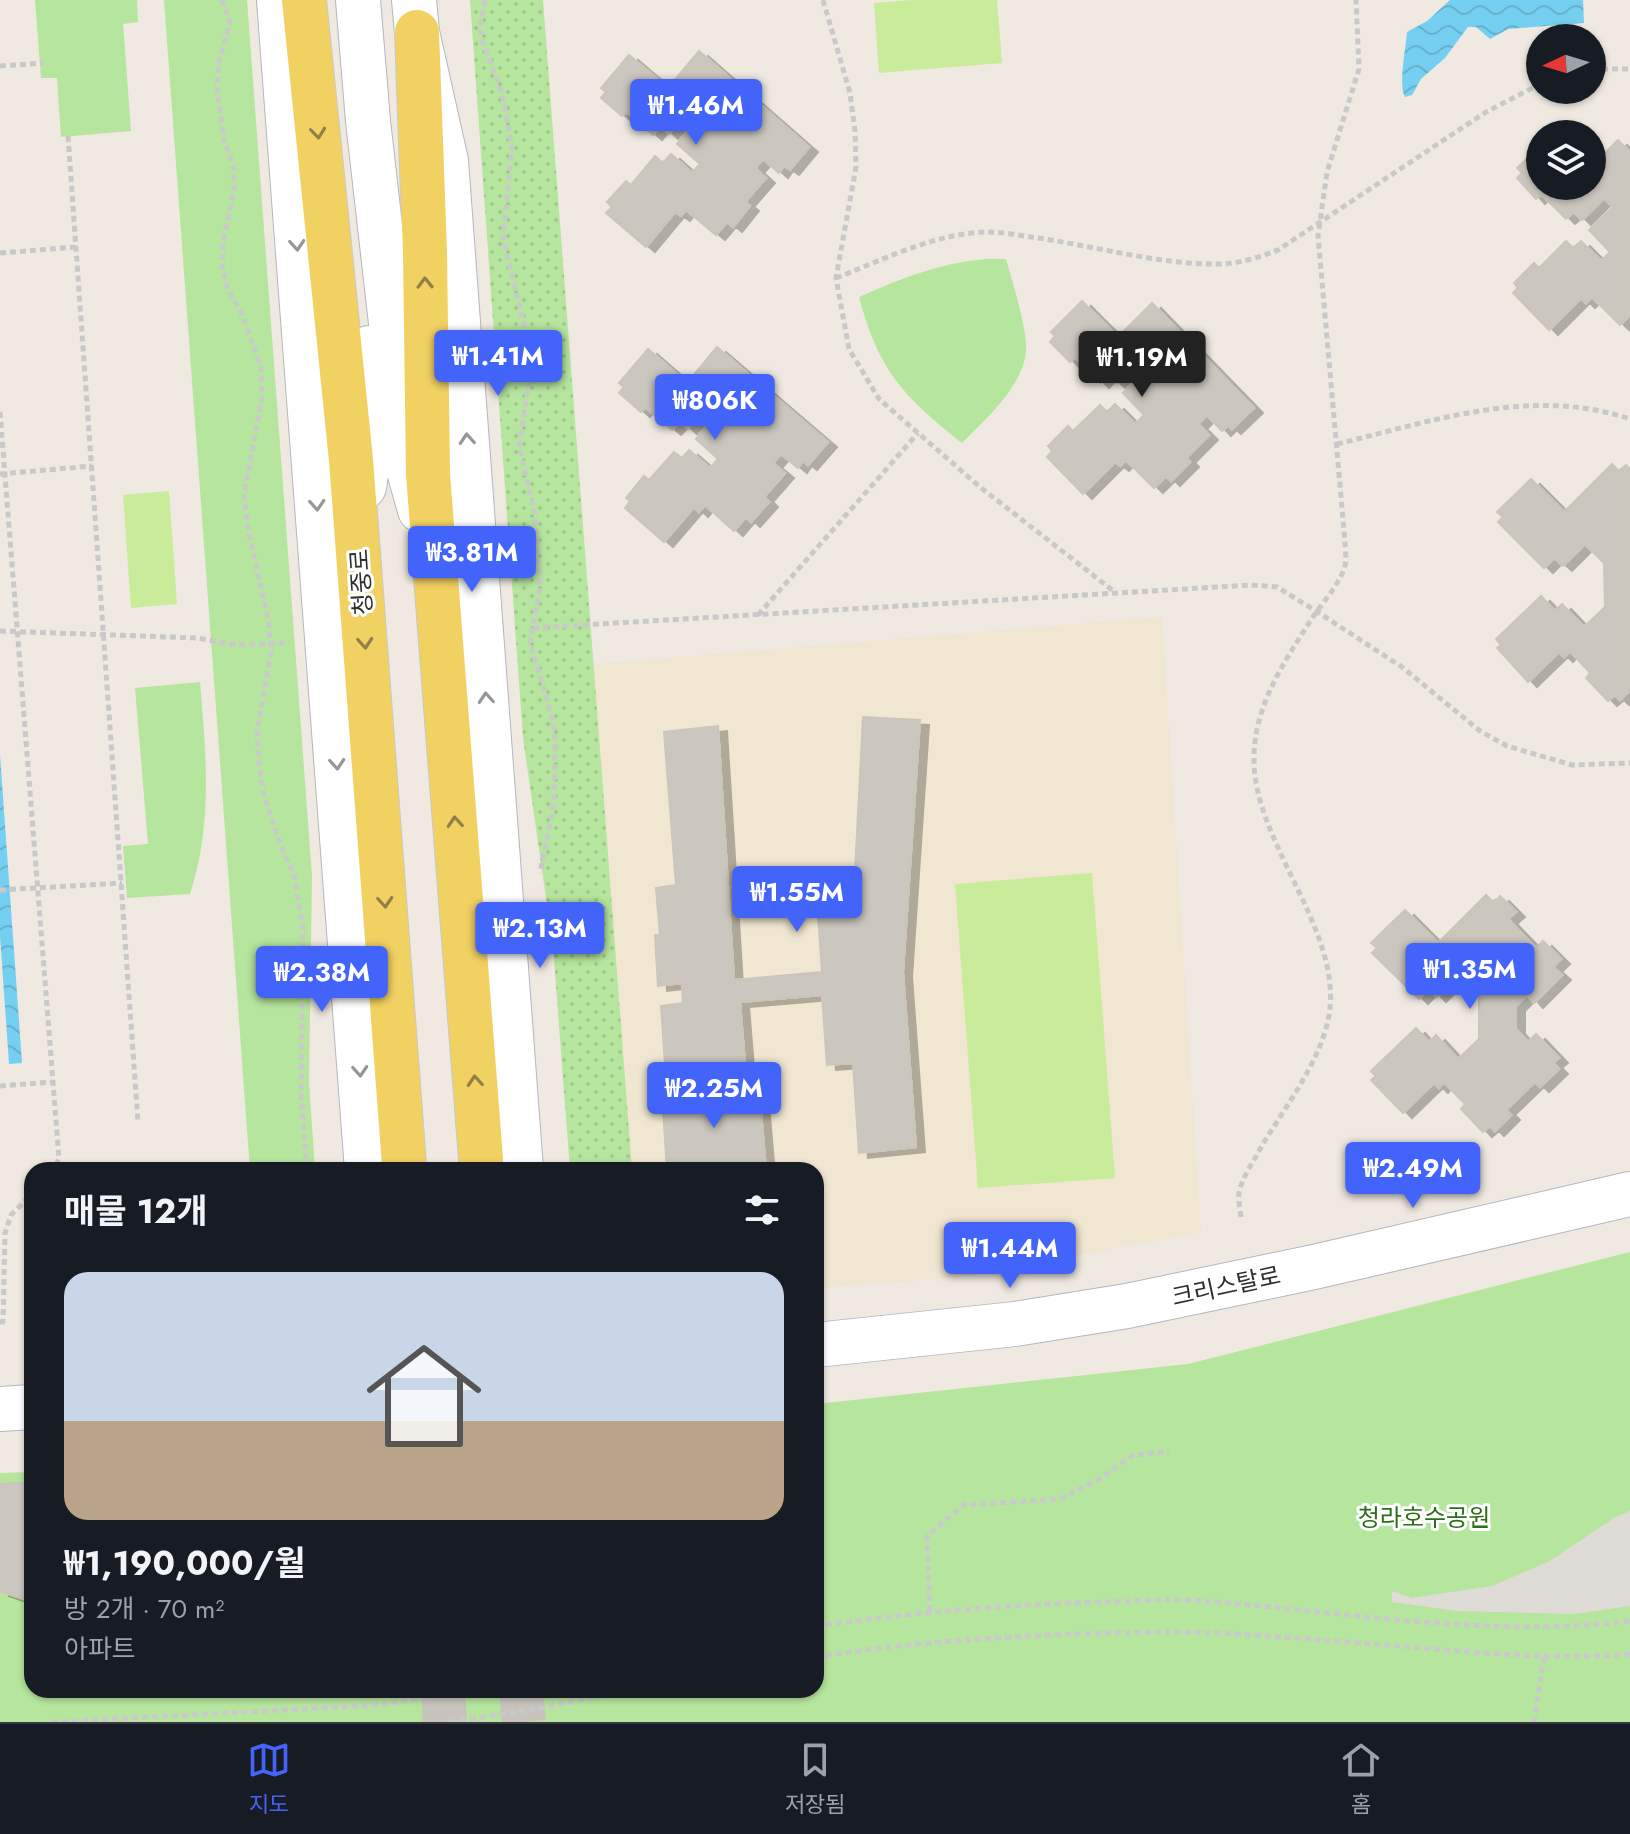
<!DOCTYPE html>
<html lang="ko">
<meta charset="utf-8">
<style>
:root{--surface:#171b24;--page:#242831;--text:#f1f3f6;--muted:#9ea1a6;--line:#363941;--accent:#4264fb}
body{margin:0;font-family:Jost,"Noto Sans KR",sans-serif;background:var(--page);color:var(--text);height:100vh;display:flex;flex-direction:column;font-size:30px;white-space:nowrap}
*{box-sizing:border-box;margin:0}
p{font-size:26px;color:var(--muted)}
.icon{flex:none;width:44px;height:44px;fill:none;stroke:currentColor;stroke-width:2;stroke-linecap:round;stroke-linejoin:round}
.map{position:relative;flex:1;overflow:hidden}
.panel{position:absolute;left:24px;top:1162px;width:800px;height:536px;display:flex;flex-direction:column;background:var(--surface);border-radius:24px;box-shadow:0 2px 6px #0004}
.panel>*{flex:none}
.needle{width:52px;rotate:266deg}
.fabs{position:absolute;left:1526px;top:24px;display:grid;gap:16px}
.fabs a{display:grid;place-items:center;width:80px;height:80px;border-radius:50%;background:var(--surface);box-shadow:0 2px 6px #0004;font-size:40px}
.price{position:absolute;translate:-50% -68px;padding:0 18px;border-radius:8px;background:var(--accent);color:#fff;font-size:26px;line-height:52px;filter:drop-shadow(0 2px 4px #0008)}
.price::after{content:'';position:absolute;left:50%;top:48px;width:24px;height:18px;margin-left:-12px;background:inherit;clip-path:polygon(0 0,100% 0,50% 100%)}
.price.active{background:#222;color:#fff}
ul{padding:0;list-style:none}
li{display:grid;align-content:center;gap:16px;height:424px;padding:0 40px}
li span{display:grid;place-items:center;height:248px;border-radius:24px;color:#555}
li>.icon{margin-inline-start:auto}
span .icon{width:144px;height:144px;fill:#fffc;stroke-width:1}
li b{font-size:34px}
h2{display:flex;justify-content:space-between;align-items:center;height:96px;padding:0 40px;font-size:34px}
.tabs{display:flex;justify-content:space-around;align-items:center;height:112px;border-top:2px solid var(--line);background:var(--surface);font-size:22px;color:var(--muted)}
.tabs a{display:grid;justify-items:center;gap:4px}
.tabs .active{color:var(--accent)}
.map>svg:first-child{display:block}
</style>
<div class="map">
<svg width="1630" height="1722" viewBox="0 0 1630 1722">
<defs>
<pattern id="grass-dots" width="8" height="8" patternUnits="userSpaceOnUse" patternTransform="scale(2)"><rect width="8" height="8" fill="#b6e59e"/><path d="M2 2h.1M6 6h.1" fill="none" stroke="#9dc588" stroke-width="1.8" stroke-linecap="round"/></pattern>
<pattern id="water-waves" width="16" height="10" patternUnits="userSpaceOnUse" patternTransform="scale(2)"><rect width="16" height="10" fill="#75cff0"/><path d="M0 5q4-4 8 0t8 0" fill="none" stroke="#66b2ce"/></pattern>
<filter id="shadow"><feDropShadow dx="9" dy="5" stdDeviation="0" flood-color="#0004"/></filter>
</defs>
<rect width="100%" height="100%" fill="#efe9e1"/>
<path fill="#f0e6d1" d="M1162 617 1201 1232 964 1277 816 1288V1170H632L593 664Z"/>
<path fill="url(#grass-dots)" d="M470 0H543L632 1170H570L553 946 523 738Z"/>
<path fill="#b6e59e" d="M35 0H137L138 22 123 24 131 131 61 137 57 78H41Z
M164 0H247L312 876 309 1082 315 1170H250Z
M985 259H1006C1012 280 1028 332 1026 351 1023 387 985 419 962 443 903 396 879 371 859 297 900 279 940 263 985 259Z
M200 682C206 754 213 824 190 894L127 898 123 846 148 844 135 688Z
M1630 1252V1722H0V1473L32 1472V1690H816V1404L1188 1364Z"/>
<path fill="#c9ec9a" d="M912 0H997L1002 63 879 73 874 3Z
M169 491 177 604 131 608 123 495Z
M1092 873 1115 1178 978 1188 955 884Z"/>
<path fill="#dfdcd8" d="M1630 1511V1606L1574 1614 1458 1611 1392 1602V1591L1411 1598 1492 1586 1550 1561 1614 1518Z"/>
<path fill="url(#water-waves)" d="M1450 0H1583L1584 23 1508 29 1490 39 1476 27H1468L1445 58 1421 79 1412 95 1405 97C1398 85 1406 48 1407 32L1427 21Z
M0 755 22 1063 9 1064 0 936Z"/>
<path fill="#cbc7bf" stroke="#cbc5ba" stroke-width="2" filter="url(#shadow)" d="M699 51 809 147 790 170 784 166 779 173 763 159 755 168 766 178 745 202 750 206 733 227 727 222 716 235 686 210 681 216 675 212 646 247 606 213 612 207 607 202 626 181 631 185 655 156 663 163 671 154 692 173 700 164 677 144 699 118 689 110 669 134 661 126 653 135 627 112 622 116 601 98 606 92 601 88 629 55 668 88Z
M1618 140 1630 152V315L1620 325 1592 297 1586 303 1581 298 1549 330 1513 293 1518 288 1514 283 1534 263 1539 268 1566 241 1573 248 1581 241 1601 261 1610 252 1589 230 1613 207 1604 198 1582 220 1574 212 1566 219 1541 194 1536 199 1517 178 1522 173 1517 168 1540 146V186H1592V166Z
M1082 301 1118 337 1152 303 1254 408 1232 429 1228 425 1222 431 1207 415 1198 424 1209 435 1186 458 1190 462 1171 481 1166 476 1154 488 1126 460 1120 466 1115 462 1083 494 1047 457 1052 451 1048 446 1068 426 1073 431 1100 405 1107 412 1115 404 1135 424 1144 415 1123 393 1146 370 1137 361 1116 383 1108 375 1100 383 1075 357 1070 362 1050 342 1055 336 1051 332Z
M717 347 828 442 808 465 803 461 798 468 781 454 773 463 785 473 764 497 769 502 751 522 746 517 734 531 705 505 699 512 694 507 664 542 625 508 630 501 626 498 644 476 649 480 674 452 682 458 689 450 710 468 718 459 696 439 717 414 708 405 688 429 680 422 672 430 645 407 641 412 619 393 624 387 619 383 648 349 687 383Z
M1612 464 1619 471 1626 465 1630 469V690L1620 700 1615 695 1608 701 1586 678 1590 673 1570 651 1564 657 1559 652 1528 682 1497 648 1501 645 1496 639 1541 596 1555 611 1562 604 1584 627 1605 607 1604 563 1585 544 1563 566 1554 558 1544 568 1498 522 1503 517 1497 512 1531 479 1564 512Z
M863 717 920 720 903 972 916 1147 859 1153 853 1063 827 1065 822 995 740 1002 747 1088 692 1092 689 1063 665 1064 661 1006 683 1003 682 983 658 986 655 935H660L656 888 676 885 664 732 718 726 734 980 822 972 815 871 855 872Z
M1486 895 1494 903 1500 896 1516 912 1508 919 1536 948 1543 941 1561 959 1553 967 1562 975 1534 1003 1527 995 1516 1006V1029L1528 1042 1536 1034 1559 1058 1553 1063 1559 1069 1540 1087 1535 1082 1506 1110 1511 1115 1495 1131 1490 1126 1483 1132 1461 1109 1465 1104 1444 1082 1439 1088 1434 1083 1403 1113 1371 1080 1376 1076 1371 1071 1416 1028 1429 1042 1436 1035 1458 1059 1479 1039V994L1460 975 1437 997 1429 989 1419 999 1372 953 1377 948 1371 943 1405 910 1438 943Z
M759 1087 766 1170H667L662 1094Z
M32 1482V1602L0 1591V1484Z"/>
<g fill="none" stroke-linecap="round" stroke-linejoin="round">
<path stroke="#c8c4bd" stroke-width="44" stroke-dasharray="44 22" stroke-linecap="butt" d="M443 1690 445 1722
M521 1690 524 1722"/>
<defs>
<path id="minor" d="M279 0 367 1170
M358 0 368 121 407 464 420 510
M414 0 417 32 446 161 521 1170
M364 487 370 447 369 348
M816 1345 1015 1324 1127 1306 1314 1267 1630 1194
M0 1409 32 1407"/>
<path id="major" d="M304 0 351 460 404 1165
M417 32 425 252 428 474 481 1159"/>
</defs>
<use href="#minor" stroke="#b4b7c1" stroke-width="46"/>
<use href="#major" stroke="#c9c9c9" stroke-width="46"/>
<path stroke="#c9c9c9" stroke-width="5" stroke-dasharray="6 4" stroke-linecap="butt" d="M222 0 230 23 219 61 217 88 224 140 234 169V189L223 242 222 267 228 290 241 312 261 367 262 397 244 495 248 529 269 624 271 652 257 732 259 763 263 792 281 847 294 875 303 929 301 1095 307 1170
M485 0 480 26 482 40 502 93 512 148 503 239 529 344V381L519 446 534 510 538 549 540 588 530 642 553 721 555 740 554 803 540 873
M823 0 850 93 855 131 856 167 836 278 849 349 879 399 980 487 1116 593
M0 66 44 63
M1592 69H1630
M68 136 138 1122
M0 253 76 247
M836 278C885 259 935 233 988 232 1002 232 1017 235 1031 237 1091 245 1159 265 1219 264 1239 264 1259 257 1278 250L1486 112 1540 84
M0 412 57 1133 59 1158 54 1170
M1337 444C1433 421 1532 386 1630 419
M0 474 92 466
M758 615 918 433
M533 628 1251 585 1277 587 1316 611 1402 667 1480 731 1507 746 1572 765 1630 763
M0 631 197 638 236 645 284 643
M0 890 122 883
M0 1086 53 1082
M1241 1217C1240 1209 1238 1200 1239 1193 1242 1177 1253 1163 1260 1149 1284 1108 1321 1062 1329 1015 1343 931 1255 845 1254 761 1253 709 1282 665 1309 623 1320 605 1339 586 1345 566 1347 559 1345 549 1345 542L1318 236 1327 172 1359 69 1356 0
M0 1322H3L5 1233 11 1215 32 1194
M930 1611 927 1536 963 1505 1060 1499 1101 1478 1131 1456 1169 1451
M816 1626C912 1613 1008 1604 1105 1602 1133 1601 1162 1599 1190 1600 1336 1610 1484 1639 1630 1621
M816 1657C930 1639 1056 1633 1172 1632 1230 1632 1289 1638 1347 1642 1441 1648 1535 1662 1630 1654
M52 1722 379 1705 477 1690
M450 1722 534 1709 630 1690
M1534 1722 1544 1656"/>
<use href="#minor" stroke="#fff" stroke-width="44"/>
<use href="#major" stroke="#f2d163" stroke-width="44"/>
</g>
<defs><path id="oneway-chevron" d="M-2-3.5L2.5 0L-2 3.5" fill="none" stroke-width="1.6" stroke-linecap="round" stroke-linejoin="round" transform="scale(2)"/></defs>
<g stroke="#908048">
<use href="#oneway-chevron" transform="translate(318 133) rotate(84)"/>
<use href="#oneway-chevron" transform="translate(425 283) rotate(-91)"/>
<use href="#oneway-chevron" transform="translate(365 643) rotate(86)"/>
<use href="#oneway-chevron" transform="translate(455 822) rotate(-94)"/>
<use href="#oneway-chevron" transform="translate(385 902) rotate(86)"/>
<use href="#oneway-chevron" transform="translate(475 1081) rotate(-94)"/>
</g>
<g stroke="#969696">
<use href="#oneway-chevron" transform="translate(297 245) rotate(86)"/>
<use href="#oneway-chevron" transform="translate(467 439) rotate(-94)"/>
<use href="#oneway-chevron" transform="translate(317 505) rotate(86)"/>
<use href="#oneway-chevron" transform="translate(486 698) rotate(-94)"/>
<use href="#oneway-chevron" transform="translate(337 764) rotate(86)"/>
<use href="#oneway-chevron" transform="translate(360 1071) rotate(86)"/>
</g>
<g text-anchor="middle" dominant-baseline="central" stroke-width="6" stroke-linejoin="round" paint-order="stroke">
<g font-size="24" fill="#2e2e2e" stroke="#fff">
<text transform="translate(361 582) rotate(-94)">청중로</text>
<text transform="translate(1226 1286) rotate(-12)">크리스탈로</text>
</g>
<g font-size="24" fill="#2c6e1b" stroke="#fff">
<text x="1424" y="1517">청라호수공원</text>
</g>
</g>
</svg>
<div class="fabs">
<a><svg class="needle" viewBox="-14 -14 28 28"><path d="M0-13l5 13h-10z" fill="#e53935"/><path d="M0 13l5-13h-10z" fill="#9ea1a6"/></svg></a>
<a><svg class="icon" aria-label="layers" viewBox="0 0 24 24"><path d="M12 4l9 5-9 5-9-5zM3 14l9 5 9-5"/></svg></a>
</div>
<b class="price" style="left:696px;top:147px">₩1.46M</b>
<b class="price" style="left:498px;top:398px">₩1.41M</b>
<b class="price active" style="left:1142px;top:399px">₩1.19M</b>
<b class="price" style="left:715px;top:442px">₩806K</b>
<b class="price" style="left:472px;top:594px">₩3.81M</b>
<b class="price" style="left:797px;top:934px">₩1.55M</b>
<b class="price" style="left:540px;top:970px">₩2.13M</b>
<b class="price" style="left:1470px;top:1011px">₩1.35M</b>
<b class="price" style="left:322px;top:1014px">₩2.38M</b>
<b class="price" style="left:714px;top:1130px">₩2.25M</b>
<b class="price" style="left:1413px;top:1210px">₩2.49M</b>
<b class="price" style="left:1010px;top:1290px">₩1.44M</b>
<section class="panel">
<h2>매물 12개<svg class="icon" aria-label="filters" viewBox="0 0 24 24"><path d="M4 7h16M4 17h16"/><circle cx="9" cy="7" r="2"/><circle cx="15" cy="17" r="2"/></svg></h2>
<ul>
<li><span style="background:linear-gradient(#c9d6e8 60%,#b9a48a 0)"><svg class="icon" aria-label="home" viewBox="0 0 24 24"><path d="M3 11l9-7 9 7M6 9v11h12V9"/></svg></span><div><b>₩1,190,000/월</b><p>방 2개 · 70 m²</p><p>아파트</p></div></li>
</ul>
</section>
</div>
<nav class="tabs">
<a class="active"><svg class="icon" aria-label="map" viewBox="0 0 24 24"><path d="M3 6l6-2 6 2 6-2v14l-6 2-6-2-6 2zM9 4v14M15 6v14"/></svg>지도</a>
<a><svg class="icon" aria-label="saved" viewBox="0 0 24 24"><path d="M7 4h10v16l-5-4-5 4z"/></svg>저장됨</a>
<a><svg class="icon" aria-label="home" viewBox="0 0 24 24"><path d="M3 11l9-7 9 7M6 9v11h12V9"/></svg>홈</a>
</nav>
